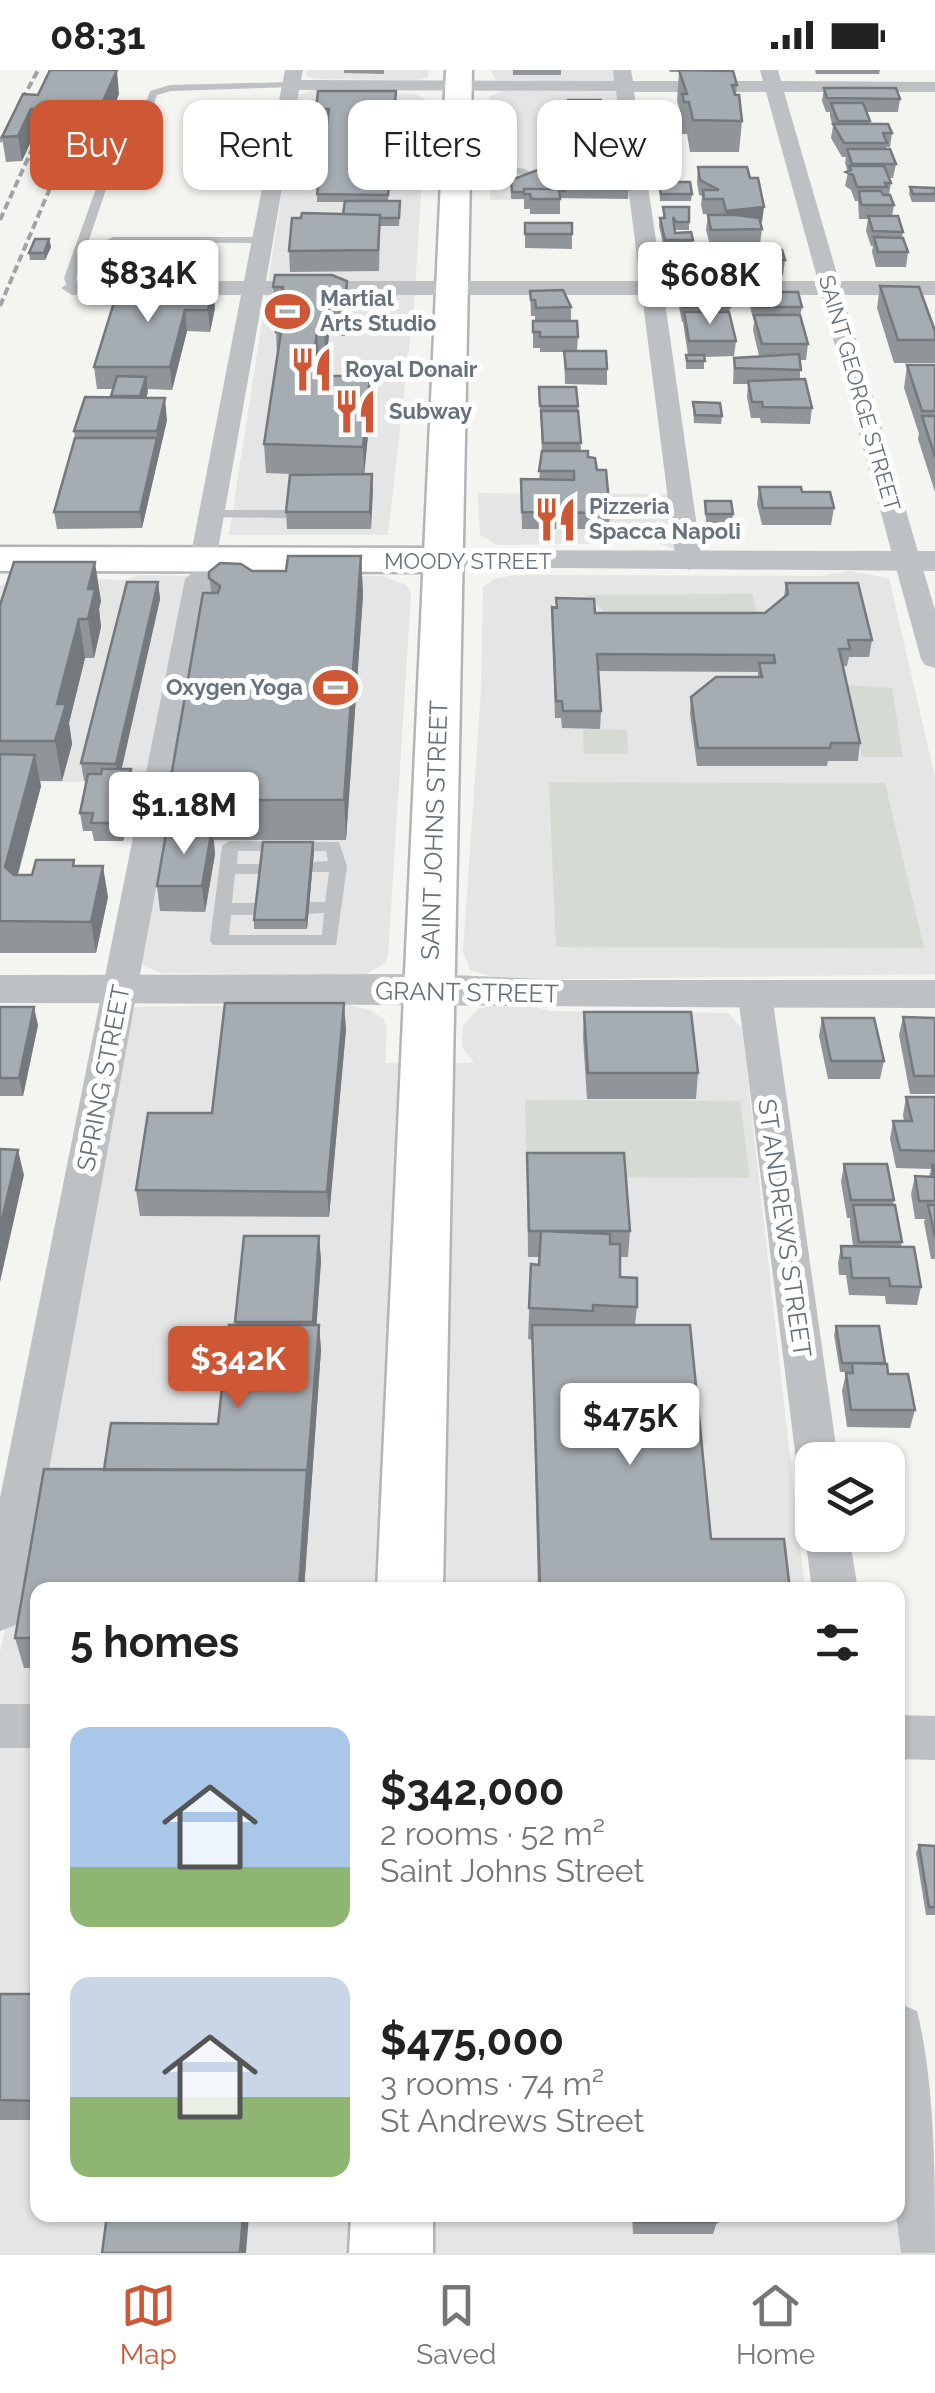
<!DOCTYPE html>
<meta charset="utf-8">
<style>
:root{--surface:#fff;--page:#f6f6f6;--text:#222;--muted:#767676;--line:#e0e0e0;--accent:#ce5735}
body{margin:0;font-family:Raleway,sans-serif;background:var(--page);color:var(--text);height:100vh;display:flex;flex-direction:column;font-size:38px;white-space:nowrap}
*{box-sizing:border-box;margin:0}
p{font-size:32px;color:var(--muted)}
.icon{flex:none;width:55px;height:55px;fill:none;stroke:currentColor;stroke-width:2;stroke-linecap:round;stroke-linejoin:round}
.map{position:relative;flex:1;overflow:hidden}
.side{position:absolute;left:30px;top:1512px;width:875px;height:640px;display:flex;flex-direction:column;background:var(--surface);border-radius:20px;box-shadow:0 2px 8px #0004}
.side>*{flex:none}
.hud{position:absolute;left:30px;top:30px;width:875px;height:90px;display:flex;gap:20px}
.tools{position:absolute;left:795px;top:1372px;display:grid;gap:20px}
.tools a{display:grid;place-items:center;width:110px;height:110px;border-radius:20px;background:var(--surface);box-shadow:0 2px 8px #0004;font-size:50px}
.price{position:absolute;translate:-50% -85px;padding:0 22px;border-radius:10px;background:#fff;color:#222;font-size:32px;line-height:65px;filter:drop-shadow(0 2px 5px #0008)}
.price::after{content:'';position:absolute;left:50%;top:60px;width:30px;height:22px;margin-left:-15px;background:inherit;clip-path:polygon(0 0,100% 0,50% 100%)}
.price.selected{background:var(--accent);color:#fff}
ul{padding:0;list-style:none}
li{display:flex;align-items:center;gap:30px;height:250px;padding:0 40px}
li span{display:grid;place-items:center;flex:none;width:280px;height:200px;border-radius:20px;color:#555}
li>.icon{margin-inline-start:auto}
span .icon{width:120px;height:120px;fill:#fffc;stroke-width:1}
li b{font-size:42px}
h2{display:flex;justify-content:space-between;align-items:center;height:120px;padding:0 40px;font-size:42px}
.chip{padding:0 35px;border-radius:20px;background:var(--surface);box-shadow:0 2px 8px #0004;font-size:35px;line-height:90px}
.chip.selected{background:var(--accent);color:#fff}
.status{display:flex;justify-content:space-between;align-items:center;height:70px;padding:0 50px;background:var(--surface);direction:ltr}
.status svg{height:28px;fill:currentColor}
.menu{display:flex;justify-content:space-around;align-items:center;height:140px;border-top:2px solid var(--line);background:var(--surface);font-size:28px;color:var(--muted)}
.menu a{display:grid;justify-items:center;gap:5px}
.menu .selected{color:var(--accent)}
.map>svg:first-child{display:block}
</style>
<div class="status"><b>08:31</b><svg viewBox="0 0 49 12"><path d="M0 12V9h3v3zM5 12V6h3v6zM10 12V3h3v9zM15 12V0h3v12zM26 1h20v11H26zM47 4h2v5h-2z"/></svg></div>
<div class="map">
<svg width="935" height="2183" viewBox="0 0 935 2183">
<rect width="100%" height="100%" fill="#f4f4f0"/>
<path fill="#e4e5e4" d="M306 0H430L427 8 414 10 315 9 306 6Z
M490 0H625L634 128 490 130V26L503 21H593L595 12 496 10Z
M313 20 415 24 427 30 414 235 388 465H229L297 25Z
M478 423 671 424 677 480 658 473 497 475 480 465Z
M849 501 889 508 935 707V904L504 910 470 900 463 882 481 620 483 517 494 509 516 505 820 506Z
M139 505 188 506 148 712H0V516L16 507 127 510Z
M226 505 382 506 407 515 411 524 388 886 385 893 365 905 161 903 145 896 137 886 208 513Z
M345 934 370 940 383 949 387 957 385 993H474L462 977 463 955 478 939 495 935H531L549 941 728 943 742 958 805 1520H38V2145H898V1960L930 2183H0V1583L126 937Z"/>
<path fill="#d5dad2" d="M752 524 763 560 603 549V540L585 525Z
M846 615 892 618 903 687H862Z
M583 659 627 660 628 684H584Z
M549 712 885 713 924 878 556 877Z
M525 1030 740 1031 750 1108 527 1107Z"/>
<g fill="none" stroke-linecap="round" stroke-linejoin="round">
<defs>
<path id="secondary" d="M0 477 444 478 458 482 464 490 458 498 444 502 0 501Z"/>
<path id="primary" d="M446 0H472L443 1520H377Z
M351 2145H433V2183H349Z"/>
</defs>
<use href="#secondary" stroke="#b2b6ba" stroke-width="5"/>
<use href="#primary" stroke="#b1b5b8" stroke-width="5"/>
<path fill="#bdc1c4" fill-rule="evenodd" d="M291 12 294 17 171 21 157 25 147 55 113 99 76 208 78 218 68 220 64 208 103 99 137 55 150 21 170 15Z
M233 73H280L285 76 280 79 237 78Z
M458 89 525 99 530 102 525 105 454 94V90Z
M113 167H263L269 170 263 173 109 172 107 170Z
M212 440H285L292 444 285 448 207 447 205 444Z
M230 771 339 772 347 796 336 875H213L210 871 222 776ZM238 781H326L328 791 312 792 303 797 312 802H329L325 832H309L300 838 309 844 324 843 322 865H229L231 845H257L266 839 257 833H232L235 804H261L270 799 261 794H237Z"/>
<path fill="#bdc1c4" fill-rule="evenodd" d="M285 0H303L301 10 614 11 613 0H631L633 11H763L760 0H778L781 11 935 12V22H784L839 211H935V225H843L935 540V598L925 595 921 589 821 225H664L702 492 689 500 676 492 642 225H263L217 485 228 482 241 490 212 513 23 1541 16 1555 0 1561V1428L185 509 200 496 190 489 241 225H72L61 218 72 211H244ZM299 20 616 21 640 211H266ZM634 22H766L818 211H662Z
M755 914 767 917 772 925 838 1390H812V1406L802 1402 796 1390 738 925 743 917Z
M811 1452 812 1465H849L858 1520H812L805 1465Z
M0 1634H38V1678H0Z
M898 1645 935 1646V1690L898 1689Z
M898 1933 917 1941C935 2014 935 2105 935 2183H901L896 2145Z"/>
<path fill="#bdc1c4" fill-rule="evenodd" d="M444 480 935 481V501L432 497 427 490 432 483Z
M428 904 564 910H935V938C623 938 312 933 0 933V905Z"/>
<use href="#secondary" fill="#fff" fill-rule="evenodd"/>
<use href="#primary" fill="#fff" fill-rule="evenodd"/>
<path stroke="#9fa4a9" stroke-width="4" stroke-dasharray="8 4" stroke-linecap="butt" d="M0 72 38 0
M0 150 39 64
M0 236 73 64"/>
</g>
<path fill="#8f9599" d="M344 0H384V4L344 3Z
M513 0H561V5H513Z
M669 0H729L737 15 736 25 742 51 739 82H690L687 64H682L680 56 681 44 677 31 679 2H670Z
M815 0H880L879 4H816Z
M824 18 900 29 898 42H867L870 54 892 63 890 77H886V79L896 94 893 108H889L891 113 889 125 894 135 892 146 903 162 902 168 908 182 906 197H876L872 182 873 176H871L866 161 868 149H859L858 131H855L851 120 845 116 848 102 845 93 846 87H842L831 68 833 56 830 47V42H826L822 31Z
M396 21 388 131H400L399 156H380L379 201 290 202 289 181 343 144 344 132H317V124L328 46H316V39Z
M23 24H119L102 64H68L59 85H34L32 69 22 91 6 92 2 67Z
M568 30 605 49 608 75 619 100 629 108 628 129 560 128V144H530V139H524V129H511V110L564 90V78L572 75 567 44Z
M698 97 762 152H760L762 159 760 174 710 175 706 160 708 145H722L703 144 701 135 702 126 699 125 697 112Z
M659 112 692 124 691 131H660Z
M910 117 935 118V132H912L909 124Z
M663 137H689V160H675V163L693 170 692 178H664L659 156 660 148H663Z
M525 153 572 164V179L525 178Z
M49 169 51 177 45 190H30L29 183Z
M741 180 785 190 783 205H742L740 195Z
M347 211 349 238 345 266 329 265 326 290 319 289 317 302 371 335 364 404H372L371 459H287L286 442 319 405 266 403 264 374 277 285 276 262 278 244H275L273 217Z
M880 216 935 261V293H894L877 238Z
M168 221 215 238 210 262 187 261 172 320 147 319 146 328 167 350 142 458 57 459 54 442 75 368 74 361 111 327 113 319H97L94 297Z
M530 221 571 237V251L578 267 577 281 607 299V315L565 314 564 282H540V278H533V251H535V246H531Z
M680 222 730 237 729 242 736 271 734 286 704 287V299H686V285H688L683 252H682L679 237Z
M751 222 802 237 800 246 808 274 806 290H800V309L812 338 810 354 761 353 760 348H751L747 327 748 314H733L734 288 759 286 753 260 754 252 750 237Z
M907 295H935V422L918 369 919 364 904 318Z
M539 317 578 336 581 381 588 387 597 400 610 443 609 459H522L521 409 539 410 542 382Z
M693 332 722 346 721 354 694 353Z
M759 417 802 422 834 438 831 455H762L757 434Z
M705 431 733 444 732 453H706Z
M361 486 363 525 346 770H214L215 784 205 842 160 841 157 816 170 758 167 730 211 523 209 502 286 501Z
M158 512 160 529 121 699 134 716 123 771H94L92 761H83L80 743 87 711H84L81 693Z
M786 513 872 570 869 587H849L847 596H843L860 673 858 691H828L827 696H697L690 644 691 627 758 607V602L598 601 601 641 600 659 562 658 561 648H555L552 554V537L556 538V528L595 543H765L784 527Z
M101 531 99 539 101 557 94 588H85L69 653 72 674 62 711H40L41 716 18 805H32L75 796 108 827 96 883H0V535Z
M314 781 307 859H254V850Z
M0 937 38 955 23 1026H0Z
M584 942 698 1003 696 1029H587L583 967Z
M903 947 935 948V1024H910L899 965Z
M822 948 884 991 880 1009H828L819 966Z
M346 959 329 1147 140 1146 136 1120 212 1043Z
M906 1027H935V1189H931L924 1152 925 1149H915L911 1124 915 1106 929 1107 931 1099 896 1098 890 1069 893 1051H904L903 1045Z
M527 1083 630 1161 628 1187H620V1207L637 1237 635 1255 711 1469 790 1520H538L532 1270 528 1269 531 1194 539 1195V1187H528Z
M844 1094 894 1130 893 1135 902 1172 901 1176 921 1217 917 1235 886 1234 885 1226 849 1225 846 1205H839L838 1193 841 1176H853L850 1153V1148H847L841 1112Z
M244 1166H319L321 1191 316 1255H319L321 1280 304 1520H38V1598H24L15 1568 44 1399 104 1400 111 1353 218 1354 229 1255H236Z
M836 1256 885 1293 888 1304 915 1340 910 1358 847 1357 842 1321 846 1303H850V1302H840L834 1265Z
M919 1775 935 1776V1845H926L916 1783Z
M0 1924H38V2050H0Z
M632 2145H716L717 2152 713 2164H633Z"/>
<path fill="#74797d" d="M117 0 119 24 102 64 99 40Z
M31 39 34 60H30L32 69 22 91 18 66Z
M65 39 68 64 59 85 56 60Z
M764 137 762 152 724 156 726 141Z
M49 169 51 177 45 190 44 183Z
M347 211 349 238 345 266 344 238Z
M213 217 215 238 210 262 208 240Z
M328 238 329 265 326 290 324 262Z
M185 240 187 261 172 320 170 297Z
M317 262 319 289 313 328 312 299Z
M370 306 371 335 364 406 363 377Z
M146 307 148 322 142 342 140 326Z
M165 328 167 350 142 458 140 442 157 368V361Z
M372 404 373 421 371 459 370 442Z
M361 486 363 525 346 770 344 730Z
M95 492 101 531 99 539 101 557 94 588 88 549V519Z
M158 512 160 529 119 711 116 694Z
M79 549 85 588 69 653 72 674 62 711 55 671 57 634Z
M35 685 41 716 11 828 5 797Z
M131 699 134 716 123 771 120 753Z
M212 759 215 784 205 842 202 816Z
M313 772 314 781 307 859 306 850Z
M103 796 108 827 96 883 91 852Z
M344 933 346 959 329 1147 327 1122Z
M34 937 38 955 23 1026 19 1008Z
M18 1080 24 1105 0 1212V1158Z
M319 1166 321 1191 315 1277 313 1252Z
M319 1255 321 1280 304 1520H299Z
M243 2145H249L246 2183H240Z"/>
<path fill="#a6adb2" stroke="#74797d" stroke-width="2.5" d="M50 0H117L99 40 65 39 56 60H30L40 39H31L18 66 2 67 23 24 38 25Z
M679 0 733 1 737 15H732L735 25H739L742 51 693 50 689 32H684L682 24H687Z
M824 18H896L900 29 827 28Z
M318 21H396L388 125 317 124 329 39H316Z
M568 30H601L605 49H570Z
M831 33H863L870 51H838Z
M833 54H888L892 63H883L887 73H844Z
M605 55V61H573L572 68 570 56Z
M573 61H606L608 73H602L600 62H574V73Z
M574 62H600L602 71 575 69Z
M575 74 617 76 619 100H628L629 108H566L564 78Z
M847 79H890L896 94H852Z
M564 90 565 121H559V119H524V122H512L511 110Z
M849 96H884L891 113H885L887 117H857L853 105 846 102 851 100Z
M698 97H747L750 108H758L764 137 726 141 723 129H704L703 120H719L700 110Z
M659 112H690L692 124H661Z
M910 117 935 118V124H913Z
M524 119H559L560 129H531L530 124H524Z
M859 121H881L883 125H890L894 135H861Z
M345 131H400L399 148H380V145L343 144Z
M663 137H689V152H676L673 147 675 163 691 162 693 170H665L660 148H665Z
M302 143 380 145 378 180 289 181 292 148H301Z
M708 145H736L759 148 762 159 711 160Z
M868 146H898L903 162 873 161Z
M525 153H572V164H525Z
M874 167 903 168 908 182H878Z
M35 169H49L44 183H29Z
M741 180H782L785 190H743Z
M275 205H332L347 211 344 238H328L324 262H317L312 299 327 306H370L363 377 264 374 281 262H276L283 217H273Z
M120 213 168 216 167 221H182V216L213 217 208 240H185L170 297H94Z
M880 216 919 217 935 261V270H898Z
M563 220 571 237 536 238 535 230H531L530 221Z
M680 222H726L730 237H683Z
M751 222H798L802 237H755Z
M684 242H729L736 271H689Z
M754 245H800L808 274H762Z
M533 251H577L578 267H540V262H533Z
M564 281H606L607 299H566Z
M799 284 801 300 735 298 734 288Z
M686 285H704L705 291H687Z
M907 295H935V341H922Z
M117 306 146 307 140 326H111Z
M805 309 812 338 763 337 762 332H752L748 311Z
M539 317H576L578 336H540Z
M85 327 165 328 157 361H74Z
M693 332 720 333 722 346 695 345Z
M541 341H578L581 373H543Z
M922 346H935V387Z
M75 368H157L140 442H54Z
M542 381H588V387L595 388 597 400H606L610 443 522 442 521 409 574 410V401H539Z
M372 404 370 442H286L290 405Z
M759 417H801L802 422H830L834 438H763Z
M705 431H731L733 444H706Z
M288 486H361L344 730H167L203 523H218L220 516 209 508V502L220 493 241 494 252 501H286Z
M14 492H95L88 519H95L88 549H79L57 634H66L55 671H0V535Z
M127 512H158L116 694 81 693Z
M786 513H858L872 570H848L850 579H839L860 673H831L830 678H698L691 627 716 607H762L759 593H775L774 585 597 584 601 641H563L562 631H556L552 537 557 538 556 528 594 529 595 543H765L788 524Z
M0 684 35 685 5 797 14 805H32L36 790H74L73 796H103L91 852 0 851Z
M102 699H131L120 753H91L93 743H80L88 704H101Z
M167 758 212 759 202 816H157Z
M263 772H313L306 850H254Z
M225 933H344L327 1122 136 1120 148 1043H212Z
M0 937H34L19 1008H0Z
M584 942H691L698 1003H588Z
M903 947 935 948V1006H914Z
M822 948H874L884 991H831Z
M906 1027H935V1081L900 1080 893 1051H912Z
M0 1079 18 1080 0 1158Z
M527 1083H624L630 1161H529Z
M844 1094H887L894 1130H851Z
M932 1095H935V1131H919L915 1106 934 1107Z
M853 1135H895L902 1172H859Z
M928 1135H935V1167Z
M541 1161 610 1164V1174H620V1207L637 1208V1237L593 1235V1241L529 1238 531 1194 539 1195Z
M244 1166H319L313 1252H235Z
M841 1176 914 1177 921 1217 890 1216 889 1208H852L850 1188H842Z
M229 1255H319L307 1406V1400H104L111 1353 218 1354Z
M532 1255H690L711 1469H784L790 1520H540Z
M836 1256H879L885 1293H842Z
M852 1293 887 1294 888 1304H908L915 1340H851L846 1303H853Z
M44 1399 307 1400 299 1520H38V1568H15Z
M919 1775 935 1776V1837H929Z
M0 1924H38V2031L0 2030Z
M107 2145H243L240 2183H102Z
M635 2145H716L717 2152H635Z"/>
<defs>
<symbol id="stadium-bare" viewBox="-9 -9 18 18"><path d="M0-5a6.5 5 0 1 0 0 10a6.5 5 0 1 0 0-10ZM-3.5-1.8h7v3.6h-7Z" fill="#ce5735" stroke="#fff" stroke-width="2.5" paint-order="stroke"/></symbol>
<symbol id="restaurant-bare" viewBox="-9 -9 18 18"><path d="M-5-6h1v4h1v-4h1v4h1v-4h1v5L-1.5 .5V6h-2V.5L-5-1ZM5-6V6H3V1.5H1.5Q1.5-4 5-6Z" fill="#ce5735" stroke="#fff" stroke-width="2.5" paint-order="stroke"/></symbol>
</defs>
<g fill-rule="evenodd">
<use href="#stadium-bare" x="256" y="210" width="63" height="63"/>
<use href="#restaurant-bare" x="280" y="268" width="63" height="63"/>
<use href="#restaurant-bare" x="324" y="310" width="63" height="63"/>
<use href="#restaurant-bare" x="524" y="418" width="63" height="63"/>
<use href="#stadium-bare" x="304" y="586" width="63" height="63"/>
</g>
<g text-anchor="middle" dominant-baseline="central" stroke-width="10" stroke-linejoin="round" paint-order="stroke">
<g font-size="22" font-weight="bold" fill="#66737e" stroke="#fff" text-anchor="start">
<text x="320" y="228">Martial<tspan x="320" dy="25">Arts Studio</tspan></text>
<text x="345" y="299">Royal Donair</text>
<text x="389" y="341">Subway</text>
<text x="589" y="436">Pizzeria<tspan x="589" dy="25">Spacca Napoli</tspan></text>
<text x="303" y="617" text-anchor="end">Oxygen Yoga</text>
</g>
<g font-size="22" fill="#66737e" stroke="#fff">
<text transform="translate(860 323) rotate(74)">SAINT GEORGE STREET</text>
<text x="468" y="491">MOODY STREET</text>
</g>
<g font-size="25" fill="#66737e" stroke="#fff">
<text transform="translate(434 760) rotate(-88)">SAINT JOHNS STREET</text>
<text transform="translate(467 922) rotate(1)">GRANT STREET</text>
<text transform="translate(103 1008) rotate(-79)">SPRING STREET</text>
<text transform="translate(785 1158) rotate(82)">ST ANDREWS STREET</text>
</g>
</g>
</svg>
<div class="tools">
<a><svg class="icon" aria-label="layers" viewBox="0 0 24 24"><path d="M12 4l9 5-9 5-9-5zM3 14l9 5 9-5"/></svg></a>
</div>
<b class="price" style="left:148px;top:255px">$834K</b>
<b class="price" style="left:710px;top:257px">$608K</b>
<b class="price" style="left:184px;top:787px">$1.18M</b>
<b class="price selected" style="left:238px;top:1341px">$342K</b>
<b class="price" style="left:630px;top:1398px">$475K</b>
<div class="hud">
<a class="chip selected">Buy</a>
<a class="chip">Rent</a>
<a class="chip">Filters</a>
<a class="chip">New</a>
</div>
<section class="side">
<h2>5 homes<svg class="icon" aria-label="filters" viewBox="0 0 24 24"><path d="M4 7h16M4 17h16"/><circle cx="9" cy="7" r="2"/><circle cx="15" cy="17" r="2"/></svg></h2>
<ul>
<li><span style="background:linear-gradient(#a9c7e8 70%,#8fb573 0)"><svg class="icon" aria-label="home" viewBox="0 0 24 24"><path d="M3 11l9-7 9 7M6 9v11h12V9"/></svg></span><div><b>$342,000</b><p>2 rooms · 52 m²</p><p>Saint Johns Street</p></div></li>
<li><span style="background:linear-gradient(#c9d6e8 60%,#8fb573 0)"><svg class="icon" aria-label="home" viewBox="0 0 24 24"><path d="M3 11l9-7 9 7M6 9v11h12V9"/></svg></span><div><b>$475,000</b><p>3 rooms · 74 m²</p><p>St Andrews Street</p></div></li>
</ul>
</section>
</div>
<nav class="menu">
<a class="selected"><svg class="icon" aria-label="map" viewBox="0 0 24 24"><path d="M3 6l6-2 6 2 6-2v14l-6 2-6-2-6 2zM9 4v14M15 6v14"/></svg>Map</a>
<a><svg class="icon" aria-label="saved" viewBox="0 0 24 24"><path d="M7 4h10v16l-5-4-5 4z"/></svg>Saved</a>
<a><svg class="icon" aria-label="home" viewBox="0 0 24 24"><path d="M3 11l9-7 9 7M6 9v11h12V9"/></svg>Home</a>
</nav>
